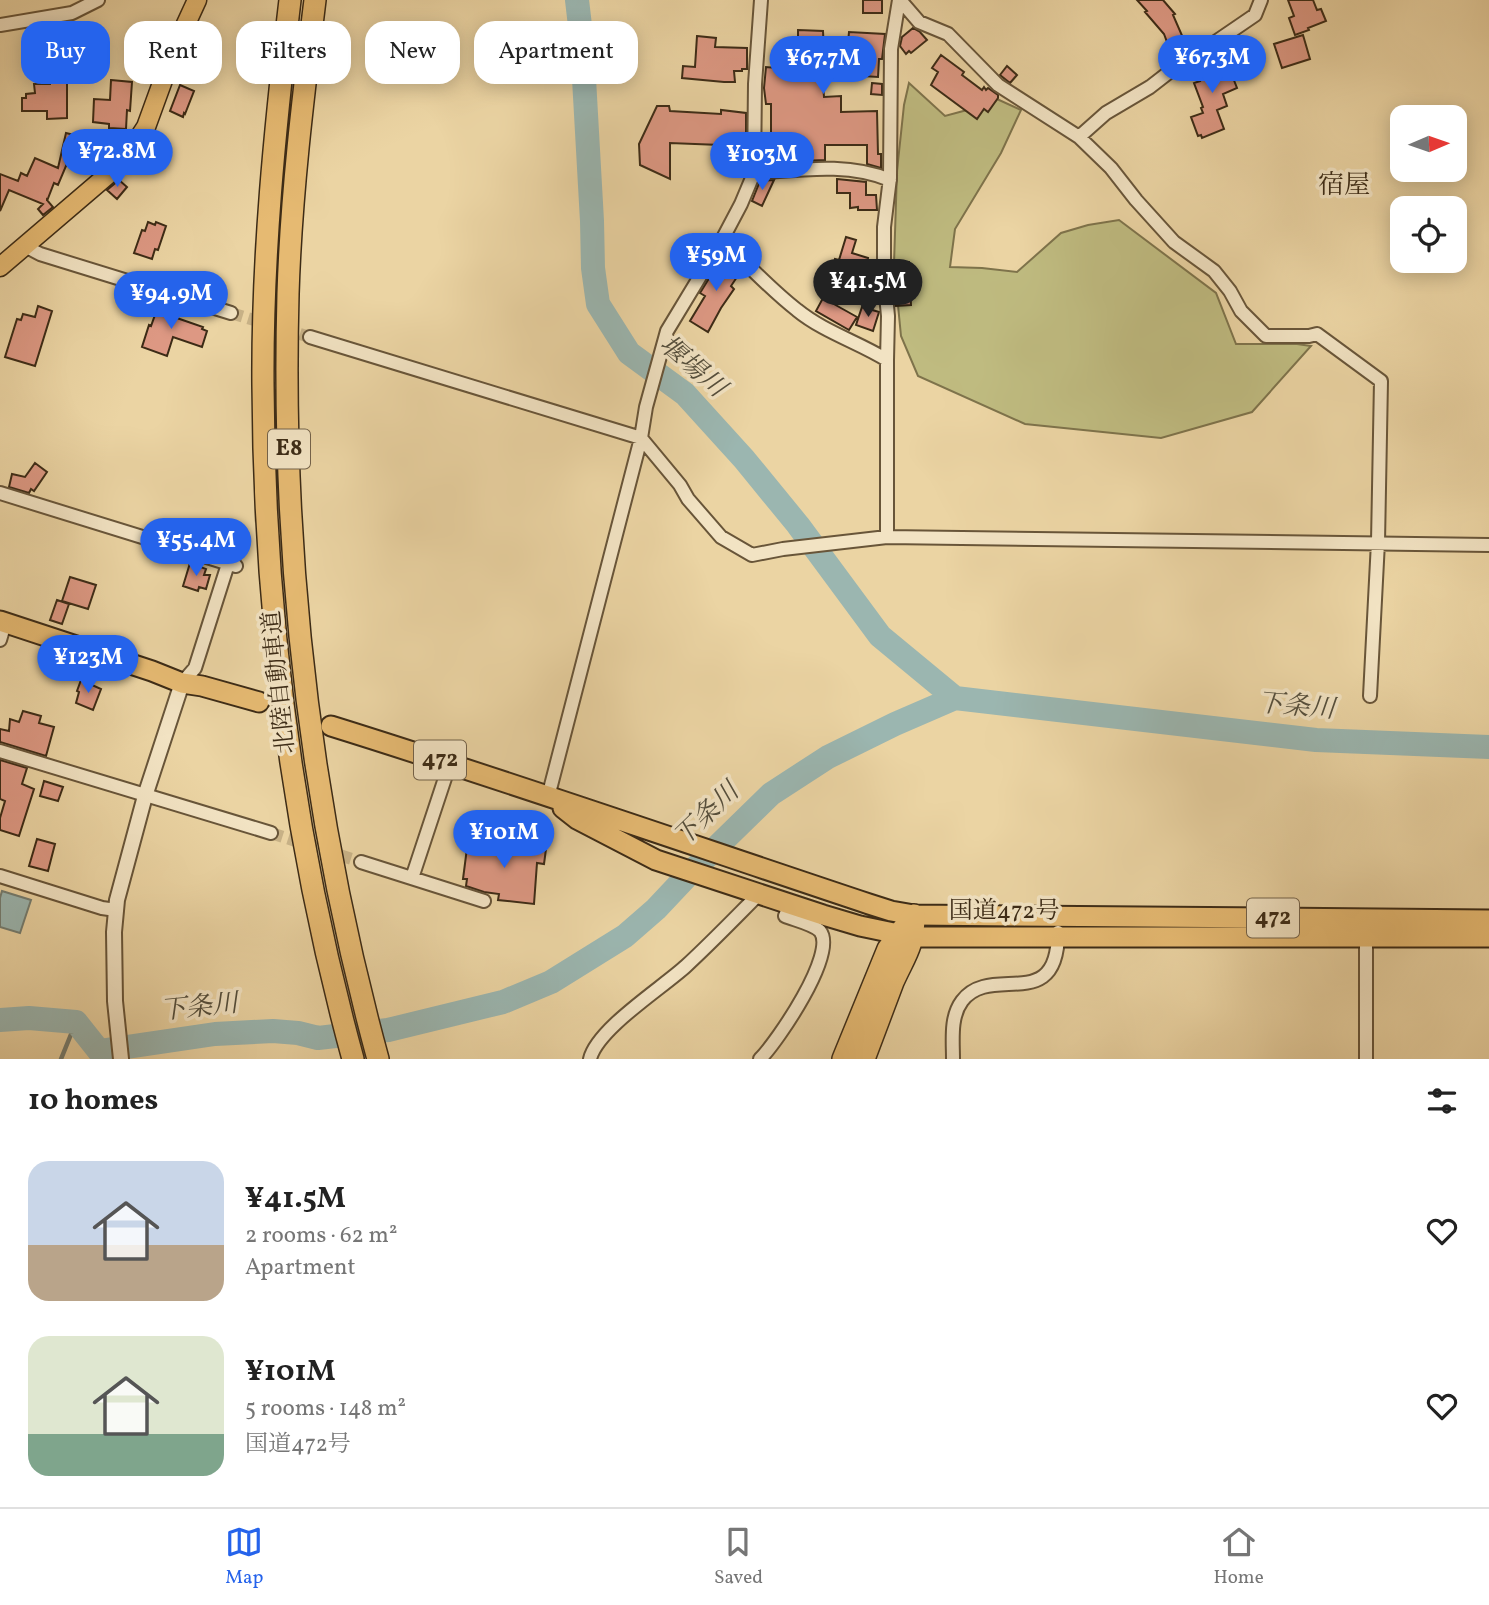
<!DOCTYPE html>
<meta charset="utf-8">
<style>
:root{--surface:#fff;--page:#f2f2f2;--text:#222;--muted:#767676;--line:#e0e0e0;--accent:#2563eb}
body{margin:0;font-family:Vollkorn,"Noto Serif JP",serif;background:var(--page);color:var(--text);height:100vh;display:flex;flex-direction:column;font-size:26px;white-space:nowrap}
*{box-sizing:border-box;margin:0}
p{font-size:23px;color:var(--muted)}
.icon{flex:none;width:38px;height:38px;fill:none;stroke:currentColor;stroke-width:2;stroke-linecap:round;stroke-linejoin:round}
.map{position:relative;height:1059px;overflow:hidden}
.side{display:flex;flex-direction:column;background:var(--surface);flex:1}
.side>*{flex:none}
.top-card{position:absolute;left:21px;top:21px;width:700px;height:63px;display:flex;gap:14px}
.needle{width:46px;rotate:88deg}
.tools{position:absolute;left:1390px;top:105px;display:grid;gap:14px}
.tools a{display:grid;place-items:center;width:77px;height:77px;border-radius:14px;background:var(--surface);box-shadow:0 4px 18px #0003;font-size:35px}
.price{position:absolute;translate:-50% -60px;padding:0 16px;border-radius:24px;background:var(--accent);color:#fff;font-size:23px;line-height:46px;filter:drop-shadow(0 2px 4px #0008)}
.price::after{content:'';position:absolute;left:50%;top:42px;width:21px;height:16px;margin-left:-10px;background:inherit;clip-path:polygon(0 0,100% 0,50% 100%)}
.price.active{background:#222;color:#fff}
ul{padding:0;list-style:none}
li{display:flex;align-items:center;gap:21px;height:175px;padding:0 28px}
li span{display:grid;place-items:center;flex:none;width:196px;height:140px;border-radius:21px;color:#555}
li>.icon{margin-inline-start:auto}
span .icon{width:84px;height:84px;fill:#fffc;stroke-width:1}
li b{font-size:30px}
h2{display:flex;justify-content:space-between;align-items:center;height:84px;padding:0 28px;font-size:30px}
.tag{padding:0 24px;border-radius:21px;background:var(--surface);box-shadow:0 4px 18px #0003;font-size:24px;line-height:63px}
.tag.active{background:var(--accent);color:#fff}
.tabs{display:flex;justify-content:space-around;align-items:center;height:98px;border-top:2px solid var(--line);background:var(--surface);font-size:19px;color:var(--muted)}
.tabs a{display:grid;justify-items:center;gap:4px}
.tabs .active{color:var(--accent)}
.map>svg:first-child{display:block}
</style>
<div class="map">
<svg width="1489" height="1059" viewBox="0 0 1489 1059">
<rect width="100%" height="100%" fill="#ebd4a3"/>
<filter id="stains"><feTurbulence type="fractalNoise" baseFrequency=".00286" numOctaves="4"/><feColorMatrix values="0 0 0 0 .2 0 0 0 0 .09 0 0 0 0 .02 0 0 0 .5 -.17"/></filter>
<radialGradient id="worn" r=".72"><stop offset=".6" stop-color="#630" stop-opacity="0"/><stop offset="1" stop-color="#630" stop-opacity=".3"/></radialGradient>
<path fill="#bfbb80" stroke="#7e734b" stroke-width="2" d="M909 83 945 116 967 110 986 94 1021 110 1001 153 955 229 950 267 982 268 1017 272 1061 233 1088 225 1119 220 1216 293 1236 344H1297L1311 346 1252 412 1161 438 1025 424 918 376 901 336 894 264 897 171 904 105Z"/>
<path fill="#9bb6b0" stroke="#757e72" stroke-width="2" d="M2 891 31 900 20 933 0 927V898Z"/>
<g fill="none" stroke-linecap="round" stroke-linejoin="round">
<path stroke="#757e72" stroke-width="4.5" d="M61 1059 76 1022"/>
<path stroke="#9bb6b0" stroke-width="24" d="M577 0 582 43 592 221 593 268 598 304 629 353 685 394 744 459 798 525 880 636 955 698
M0 1020 29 1018 76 1022 99 1051 215 1034 273 1031 298 1033 318 1038 388 1030 503 1002 551 982 625 936 656 909 688 875 771 794 828 757 895 724 955 698 1316 740 1489 747"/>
</g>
<path fill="#dd9883" stroke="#3c2b16" stroke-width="2" d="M863 0H882V13H863Z
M1137 0H1163L1175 14 1173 15 1187 47 1173 58 1164 34 1145 12 1147 11Z
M1288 0H1313L1317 10 1321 9 1326 21 1308 28 1309 30 1295 35 1289 18 1294 16Z
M913 28 920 32 927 40 911 53 909 51 906 54 900 46 902 37Z
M798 30 823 31 824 53 847 54 849 32 885 34 882 59H879L878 77 847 75V71L822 69 824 97 841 96V112L877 111 878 154H881V168L867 164V145H825V160L801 161 800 137 771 138V104H766L764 88 766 67 788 69 787 56H790V48L798 47Z
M1303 35 1310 59 1282 68 1274 44Z
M697 36 716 38 715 47 747 48V69H742V71H734L735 82H724L682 78 683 66 695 67Z
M941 55 964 72 962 75 982 90 984 87 986 90 988 88 998 95V98L988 112 984 109 977 119 931 85 938 72 932 68Z
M1224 55 1237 88 1223 94 1227 106 1217 110 1224 129 1202 138 1201 135 1198 136 1191 117 1203 113 1201 108 1203 107 1194 83 1200 81 1195 67Z
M1007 66 1017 75 1010 83 1000 75Z
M50 72H67V118L47 119V111H22V98H26V94L35 93 34 84H50Z
M111 80 132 82 130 111 127 110 126 129 109 128V124L93 122 94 99 110 100Z
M872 83 882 84V95L871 94Z
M180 85 194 91 185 114 184 113 183 117 170 111Z
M657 106H669L670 111 721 114V110L746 113V137H738V149H719L720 145 670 143V179L640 165 639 144Z
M66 133 78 136 73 154H71L58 185 54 183 47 201V200L53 207 43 215 38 209 43 204 9 190 0 211V174L18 181 21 173 27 176 35 158 58 168Z
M837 179 866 182V195H876L877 210H858V207L850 208V193H837Z
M119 180 127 187 117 199 107 190Z
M774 180 762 206 752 201 760 181Z
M148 222 155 225 156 222 166 226 158 250 155 249 152 259 134 253 142 230 145 231Z
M846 237 856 240 852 253 868 258 867 264H869L867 273 870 274 865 292 830 282 835 259 839 260Z
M724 254 741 271 731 286 734 289 721 308 708 332 690 321 705 296 700 293Z
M893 262H909L911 305 896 306Z
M823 298 857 317 849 330 816 311Z
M160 301 177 306 174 317 203 327 202 329 207 331 202 347 173 337 167 356 142 347 149 325 151 326Z
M38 306 52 311 35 366 5 357 17 319 21 320 23 314 35 317Z
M862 307 879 312 873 331 856 325Z
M35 463 47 472 34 491 31 489 29 493 9 487 12 474 25 477Z
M190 563 206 569 204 575H210L206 589 199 587 198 591 183 586Z
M70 577 96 585 88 609 62 601Z
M57 600 69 604 62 624 50 620Z
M81 680 101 689 93 710 76 703 79 692 77 691Z
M23 711 41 716 39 723 54 727 46 756 0 742V729L9 731 10 719 19 722Z
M0 760 27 768 22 784 34 789 19 836 0 830V818L5 801 0 799Z
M44 781 63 787 58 801 40 796Z
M37 839 55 844 48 871 29 866Z
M473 839 546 849 544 864 537 863 534 904 498 900 499 894 484 892 466 886 467 879H463L467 848 472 849Z"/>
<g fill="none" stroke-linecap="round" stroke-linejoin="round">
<path stroke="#c8b287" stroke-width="12" stroke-dasharray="12 6" stroke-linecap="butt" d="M231 313 310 337
M271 833 361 862"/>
<defs>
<path id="minor" d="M900 0 919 22 948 34 998 85 1079 137 1111 168 1136 200 1174 242 1214 271 1230 291 1241 311 1266 336H1309L1317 334 1381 381 1378 542 1370 696
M0 25 72 13 98 0
M1079 137 1106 113 1150 87 1190 56 1214 43 1255 15 1261 0
M754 173C799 170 848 162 890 180
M722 240C746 263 771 290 797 310 824 332 858 342 887 360V537
M25 246 40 254 231 313
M310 337 641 438 680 485 688 499 721 537 752 555 783 549 887 537 1489 545
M887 360 888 316 884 275V227L890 178 891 49 899 0
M0 493 236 566
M0 640 5 623
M182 683 195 668 228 564
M0 751 271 833
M548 797 641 438 646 407 667 331 722 240 741 204 754 173 755 84 761 0
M361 862 484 901
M0 876 102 908 116 910
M412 878 450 763
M590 1059C597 1029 662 988 686 966 711 943 735 918 759 894
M760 1059C777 1042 838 953 820 931 813 924 795 920 785 916L790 904
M953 1059C953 1040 950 1017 962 1001 991 962 1058 1016 1058 932
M1366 1059V936"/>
<path id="tertiary" d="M121 1059 115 1001 114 932 117 900 145 796 182 683"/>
<path id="primary" d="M0 267 124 161 146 127 174 50 197 0"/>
<path id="trunk" d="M0 621 152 671 182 683 202 686 259 702
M331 726C511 782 689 844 869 904L891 911 914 915 1489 920
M563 808 577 819 656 860 823 915 860 926 913 937H1489"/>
<path id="motorway" d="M290 0C275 128 262 256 263 385 264 613 293 840 353 1059
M315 0C303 98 291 196 288 294 281 552 310 810 378 1059
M843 1059 888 949 898 935 914 915
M864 1059C874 1033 883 1008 893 982 905 955 914 947 914 915"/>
</defs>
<use href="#minor" stroke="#685539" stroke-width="16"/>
<use href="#tertiary" stroke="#685539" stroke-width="18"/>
<use href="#primary" stroke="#3c2b16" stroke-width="21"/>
<use href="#trunk" stroke="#3c2b16" stroke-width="23"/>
<use href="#motorway" stroke="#3c2b16" stroke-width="24"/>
<use href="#minor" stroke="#f2e3c3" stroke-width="12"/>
<use href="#tertiary" stroke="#f2e3c3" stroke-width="14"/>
<use href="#primary" stroke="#e6ba72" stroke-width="18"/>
<use href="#trunk" stroke="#e6ba72" stroke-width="19"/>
<use href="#motorway" stroke="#e6ba72" stroke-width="21"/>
</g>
<g text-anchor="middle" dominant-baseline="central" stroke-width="7" stroke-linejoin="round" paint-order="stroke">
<g fill="#f2e3c3" stroke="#73624a" stroke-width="2">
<rect x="268" y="429.5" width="42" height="39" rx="5"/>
<rect x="414" y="740.5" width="52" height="39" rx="5"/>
<rect x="1247" y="898.5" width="52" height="39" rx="5"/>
</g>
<g font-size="23" font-weight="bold" fill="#3c2b16">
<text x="289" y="449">E8</text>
<text x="440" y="760">472</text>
<text x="1273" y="918">472</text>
</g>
<g font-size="24" fill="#3c2b16" stroke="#f2e3c3">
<text transform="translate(280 682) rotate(-96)">北陸自動車道</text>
<text x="1004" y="912">国道472号</text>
</g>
<g font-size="26" fill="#3c2b16" stroke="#f2e3c3">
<text x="1344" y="186">宿屋</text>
</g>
<g font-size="26" font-style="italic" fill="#544e3c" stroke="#f2e3c3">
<text transform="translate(692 367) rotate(41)">堰場川</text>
<text transform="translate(1296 707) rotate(5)">下条川</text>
<text transform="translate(707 815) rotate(-44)">下条川</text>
<text transform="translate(199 1008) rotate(-6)">下条川</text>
</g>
</g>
<rect width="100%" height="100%" filter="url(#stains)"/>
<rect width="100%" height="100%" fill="url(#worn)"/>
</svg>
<div class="tools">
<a><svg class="needle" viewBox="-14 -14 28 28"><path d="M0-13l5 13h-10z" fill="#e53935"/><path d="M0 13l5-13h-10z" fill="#767676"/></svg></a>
<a><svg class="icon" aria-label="locate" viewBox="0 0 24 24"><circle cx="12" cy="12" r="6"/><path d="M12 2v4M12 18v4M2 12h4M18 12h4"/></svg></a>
</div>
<b class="price" style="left:1212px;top:95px">¥67.3M</b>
<b class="price" style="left:823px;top:96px">¥67.7M</b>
<b class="price" style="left:117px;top:189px">¥72.8M</b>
<b class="price" style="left:762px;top:192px">¥103M</b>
<b class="price" style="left:716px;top:293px">¥59M</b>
<b class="price active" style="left:868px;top:319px">¥41.5M</b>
<b class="price" style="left:171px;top:331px">¥94.9M</b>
<b class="price" style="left:196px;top:578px">¥55.4M</b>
<b class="price" style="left:88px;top:695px">¥123M</b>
<b class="price" style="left:504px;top:870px">¥101M</b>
<div class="top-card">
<a class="tag active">Buy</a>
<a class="tag">Rent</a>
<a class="tag">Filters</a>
<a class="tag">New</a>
<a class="tag">Apartment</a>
</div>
</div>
<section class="side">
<h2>10 homes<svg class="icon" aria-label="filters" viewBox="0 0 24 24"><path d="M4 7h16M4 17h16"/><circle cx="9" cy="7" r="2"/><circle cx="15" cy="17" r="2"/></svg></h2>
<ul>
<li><span style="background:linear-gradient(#c9d6e8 60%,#b9a48a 0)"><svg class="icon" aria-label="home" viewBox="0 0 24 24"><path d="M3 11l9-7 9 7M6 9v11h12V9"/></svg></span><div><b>¥41.5M</b><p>2 rooms · 62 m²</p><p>Apartment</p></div><svg class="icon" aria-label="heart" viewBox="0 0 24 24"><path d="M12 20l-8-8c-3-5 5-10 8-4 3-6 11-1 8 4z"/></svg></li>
<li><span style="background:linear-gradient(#dfe7d0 70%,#7fa58c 0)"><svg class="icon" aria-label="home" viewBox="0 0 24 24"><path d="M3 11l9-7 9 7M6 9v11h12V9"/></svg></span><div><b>¥101M</b><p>5 rooms · 148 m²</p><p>国道472号</p></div><svg class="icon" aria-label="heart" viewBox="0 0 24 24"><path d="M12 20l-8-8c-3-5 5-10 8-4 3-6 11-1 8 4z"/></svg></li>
</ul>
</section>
<nav class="tabs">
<a class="active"><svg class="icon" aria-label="map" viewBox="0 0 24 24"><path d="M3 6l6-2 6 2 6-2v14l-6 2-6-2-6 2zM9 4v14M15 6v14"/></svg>Map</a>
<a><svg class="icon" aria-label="saved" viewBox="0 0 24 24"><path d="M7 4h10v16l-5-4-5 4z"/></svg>Saved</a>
<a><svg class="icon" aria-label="home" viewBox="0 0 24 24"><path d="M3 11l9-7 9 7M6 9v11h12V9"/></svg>Home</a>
</nav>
